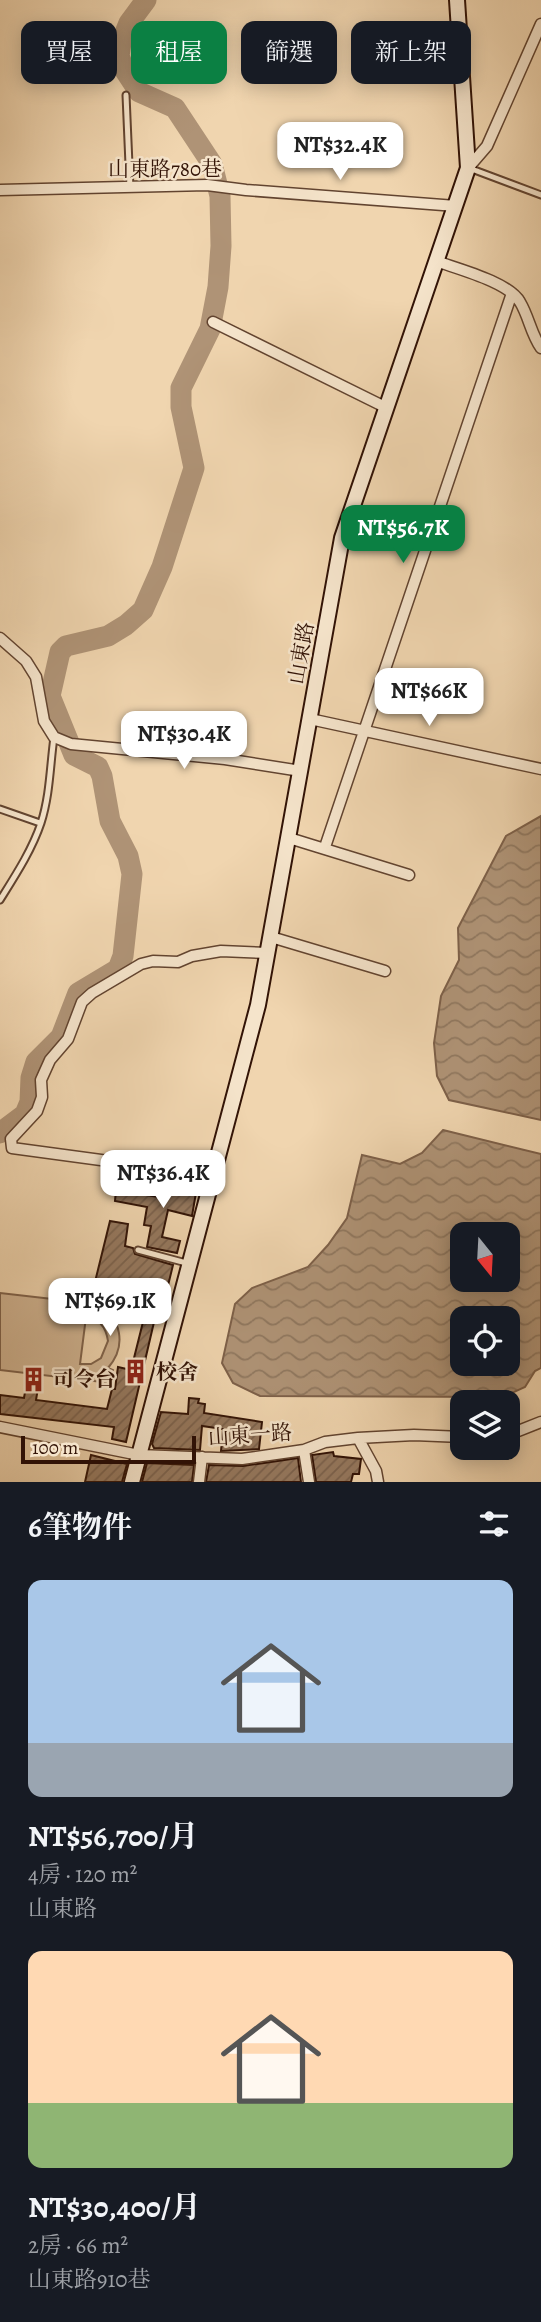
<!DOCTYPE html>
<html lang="zh-TW">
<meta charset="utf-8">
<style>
:root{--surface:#171b24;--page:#20242c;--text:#f1f3f6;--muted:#9ea1a6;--accent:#0b8043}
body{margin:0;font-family:Alegreya,"Noto Serif TC",serif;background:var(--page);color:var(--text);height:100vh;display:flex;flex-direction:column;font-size:26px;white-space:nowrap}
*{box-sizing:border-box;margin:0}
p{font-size:23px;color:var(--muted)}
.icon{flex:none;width:38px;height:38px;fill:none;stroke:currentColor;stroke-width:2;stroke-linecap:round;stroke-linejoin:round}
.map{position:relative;height:1482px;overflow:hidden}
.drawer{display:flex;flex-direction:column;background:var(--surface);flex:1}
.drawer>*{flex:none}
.banner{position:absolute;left:21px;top:21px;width:500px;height:63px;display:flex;gap:14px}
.needle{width:46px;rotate:162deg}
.tools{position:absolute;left:450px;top:1222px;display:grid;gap:14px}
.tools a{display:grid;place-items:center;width:70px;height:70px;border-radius:14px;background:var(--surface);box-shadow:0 4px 18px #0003;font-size:35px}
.scale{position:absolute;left:21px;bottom:18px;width:175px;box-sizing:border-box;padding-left:7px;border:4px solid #321306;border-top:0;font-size:19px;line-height:24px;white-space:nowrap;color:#321306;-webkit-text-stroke:5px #f5e4cb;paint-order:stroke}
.price{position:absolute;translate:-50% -60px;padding:0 16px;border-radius:14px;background:#fff;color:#222;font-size:23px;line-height:46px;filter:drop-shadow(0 2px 4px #0008)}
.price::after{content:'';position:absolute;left:50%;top:42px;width:21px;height:16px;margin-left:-10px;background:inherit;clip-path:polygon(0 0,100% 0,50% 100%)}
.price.active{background:var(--accent);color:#fff}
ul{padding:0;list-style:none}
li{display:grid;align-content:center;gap:14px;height:371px;padding:0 28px}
li span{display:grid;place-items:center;height:217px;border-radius:14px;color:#555}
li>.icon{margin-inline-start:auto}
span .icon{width:126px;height:126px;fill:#fffc;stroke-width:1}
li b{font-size:30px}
h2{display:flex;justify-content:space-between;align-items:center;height:84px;padding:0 28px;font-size:30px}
.pill{padding:0 24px;border-radius:14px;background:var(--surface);box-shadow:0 4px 18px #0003;font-size:24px;line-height:63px}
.pill.active{background:var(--accent);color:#fff}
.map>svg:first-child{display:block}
</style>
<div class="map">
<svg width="541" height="1482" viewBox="0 0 541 1482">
<defs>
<pattern id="water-waves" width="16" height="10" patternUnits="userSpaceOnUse" patternTransform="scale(1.75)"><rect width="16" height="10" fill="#af9376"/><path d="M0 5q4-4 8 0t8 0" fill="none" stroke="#8f775f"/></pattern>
<pattern id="building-hatch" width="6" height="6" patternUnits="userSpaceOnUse" patternTransform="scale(1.75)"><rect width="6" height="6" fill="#95785e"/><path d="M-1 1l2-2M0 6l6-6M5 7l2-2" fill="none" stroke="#7a614c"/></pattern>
</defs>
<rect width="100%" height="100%" fill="#f0d5af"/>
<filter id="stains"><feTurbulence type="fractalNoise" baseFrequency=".00286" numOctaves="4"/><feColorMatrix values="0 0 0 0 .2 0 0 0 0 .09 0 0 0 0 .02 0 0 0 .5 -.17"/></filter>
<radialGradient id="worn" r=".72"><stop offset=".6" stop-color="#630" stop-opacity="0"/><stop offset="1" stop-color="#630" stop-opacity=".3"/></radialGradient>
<path fill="#d0b492" stroke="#81644c" stroke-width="2" fill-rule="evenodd" d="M0 1293 96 1304C122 1317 127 1346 108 1368L113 1370 110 1383 0 1370ZM86 1317C99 1318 106 1328 108 1341L101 1358 91 1364H80Z"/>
<path fill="url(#water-waves)" stroke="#7d6049" stroke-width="2" fill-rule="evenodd" d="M541 816V1120L449 1100 437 1076 434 1043 441 996 459 960 458 928 506 836Z
M443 1130 541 1154V1368L535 1371 525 1387 503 1397 260 1396 233 1383 222 1363 235 1304 252 1288 308 1267 328 1245 347 1218 362 1155 400 1164 422 1153ZM462 1234H508V1279H462ZM462 1318H508V1363H462Z"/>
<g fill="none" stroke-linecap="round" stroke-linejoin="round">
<path stroke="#af9376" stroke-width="21" d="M0 1133 25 1114 30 1102 31 1078 36 1062 61 1037 78 993 118 969 123 956 132 874 128 856 110 821 102 776 98 767 74 755 50 696 60 652 66 646 108 636 126 625 143 610 162 567 194 468 181 407V388L210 329 218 287 221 246 220 196 212 164 175 108 139 92 124 69 119 56 121 43 129 23 146 0"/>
</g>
<path fill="url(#building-hatch)" stroke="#321306" stroke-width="2" d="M187 1179 198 1181 192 1216 168 1210 162 1237 180 1241 177 1253 147 1247 151 1226 144 1225 147 1207 115 1201 116 1190 165 1198 170 1180 186 1183Z
M110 1221 128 1224 125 1246 133 1248 135 1254 173 1265 163 1306 158 1305 126 1442 112 1439 114 1427 0 1414V1395L24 1398 28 1375 40 1376 36 1400 107 1409 112 1389H115L118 1367 131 1370 143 1322 125 1318 129 1298 93 1290Z
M189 1398 199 1399 198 1403 205 1404 204 1413 262 1422 259 1449 221 1451 223 1429 202 1426 200 1450 154 1448 152 1444 161 1412 188 1414Z
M333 1452 334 1456 361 1459 359 1474H353L351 1482H316L312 1455Z
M91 1455 127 1464 122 1482H85Z
M298 1458 301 1482H206L209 1465 243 1466Z
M147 1463 194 1465 192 1482H142Z"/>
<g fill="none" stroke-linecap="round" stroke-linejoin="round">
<defs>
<path id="lane" d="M126 95 130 188
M469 168 541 195
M0 809 40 823
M0 900C15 876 32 850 41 823 50 795 50 766 54 737
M138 1250 190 1264"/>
<path id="street" d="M468 168 487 146 541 24
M0 190 207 185 246 190 456 206
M436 261C458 269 509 282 520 302 529 317 531 334 541 348
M213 322 387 408
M0 638 26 661 36 677 44 721 54 737 71 744 225 759 301 771
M310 719 541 769
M289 838 409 875
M325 847 512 293
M271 937 385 971
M212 1175 12 1148 11 1139 37 1111 42 1097 41 1080 50 1060 68 1039 82 1002 92 993 141 964 153 961 178 962 192 956 221 951 268 953
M0 1427 139 1455 242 1459 304 1450 325 1442 358 1438 414 1435 462 1437
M508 1435 541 1422
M358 1438 376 1471 378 1482
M304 1450 309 1482
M199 1482 202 1457"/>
<path id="secondary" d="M132 1482 258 1005 342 538 468 168 457 0"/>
</defs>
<use href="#lane" stroke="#624430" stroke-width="9"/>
<use href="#street" stroke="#624430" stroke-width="13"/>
<use href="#secondary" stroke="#321306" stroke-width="18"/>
<use href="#lane" stroke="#f5e4cb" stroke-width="5"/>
<use href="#street" stroke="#f5e4cb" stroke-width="10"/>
<use href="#secondary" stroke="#f5e4cb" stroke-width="14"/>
</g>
<defs>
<symbol id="building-bare" viewBox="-9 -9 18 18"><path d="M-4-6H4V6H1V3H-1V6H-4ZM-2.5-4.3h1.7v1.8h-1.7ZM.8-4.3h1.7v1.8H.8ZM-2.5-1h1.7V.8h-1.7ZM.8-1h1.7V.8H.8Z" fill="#8f2418" stroke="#f5e4cb" stroke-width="2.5" paint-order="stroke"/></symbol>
</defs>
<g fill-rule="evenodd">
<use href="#building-bare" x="118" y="1354" width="35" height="35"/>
<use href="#building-bare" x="16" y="1362" width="35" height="35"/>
</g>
<g text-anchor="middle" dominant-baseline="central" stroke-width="5" stroke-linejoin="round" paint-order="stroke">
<g font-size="21" fill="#321306" stroke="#f5e4cb">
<text x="165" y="169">山東路780巷</text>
<text transform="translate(301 653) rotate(-80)">山東路</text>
<text transform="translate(250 1435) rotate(-4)">山東一路</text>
</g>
<g font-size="21" font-weight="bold" fill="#321306" stroke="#f5e4cb" text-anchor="start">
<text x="156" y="1372">校舍</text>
<text x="53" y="1379">司令台</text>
</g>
</g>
<rect width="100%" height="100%" filter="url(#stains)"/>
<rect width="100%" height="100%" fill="url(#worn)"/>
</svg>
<div class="tools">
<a><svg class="needle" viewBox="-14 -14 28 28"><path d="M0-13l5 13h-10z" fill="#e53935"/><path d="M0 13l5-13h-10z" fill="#9ea1a6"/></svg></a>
<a><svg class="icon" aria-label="locate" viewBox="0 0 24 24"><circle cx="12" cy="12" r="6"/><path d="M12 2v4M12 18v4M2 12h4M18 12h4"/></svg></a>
<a><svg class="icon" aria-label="layers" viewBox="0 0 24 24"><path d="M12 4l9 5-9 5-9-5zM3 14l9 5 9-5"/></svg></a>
</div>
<div class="scale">100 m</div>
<b class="price" style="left:340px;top:182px">NT$32.4K</b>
<b class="price active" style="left:403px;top:565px">NT$56.7K</b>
<b class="price" style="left:429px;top:728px">NT$66K</b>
<b class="price" style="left:184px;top:771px">NT$30.4K</b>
<b class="price" style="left:163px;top:1210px">NT$36.4K</b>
<b class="price" style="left:110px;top:1338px">NT$69.1K</b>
<div class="banner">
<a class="pill">買屋</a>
<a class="pill active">租屋</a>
<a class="pill">篩選</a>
<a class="pill">新上架</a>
</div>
</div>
<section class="drawer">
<h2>6筆物件<svg class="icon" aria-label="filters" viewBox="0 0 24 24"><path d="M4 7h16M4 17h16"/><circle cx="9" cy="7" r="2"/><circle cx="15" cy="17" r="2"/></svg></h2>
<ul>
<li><span style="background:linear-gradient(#a9c7e8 75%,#9aa5b1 0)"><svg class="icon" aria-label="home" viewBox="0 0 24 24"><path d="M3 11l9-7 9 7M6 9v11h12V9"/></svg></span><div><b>NT$56,700/月</b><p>4房 · 120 m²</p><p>山東路</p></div></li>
<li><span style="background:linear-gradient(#ffd9b3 70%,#8fb573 0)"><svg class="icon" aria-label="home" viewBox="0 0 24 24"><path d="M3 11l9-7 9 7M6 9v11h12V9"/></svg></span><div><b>NT$30,400/月</b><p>2房 · 66 m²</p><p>山東路910巷</p></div></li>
</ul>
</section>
